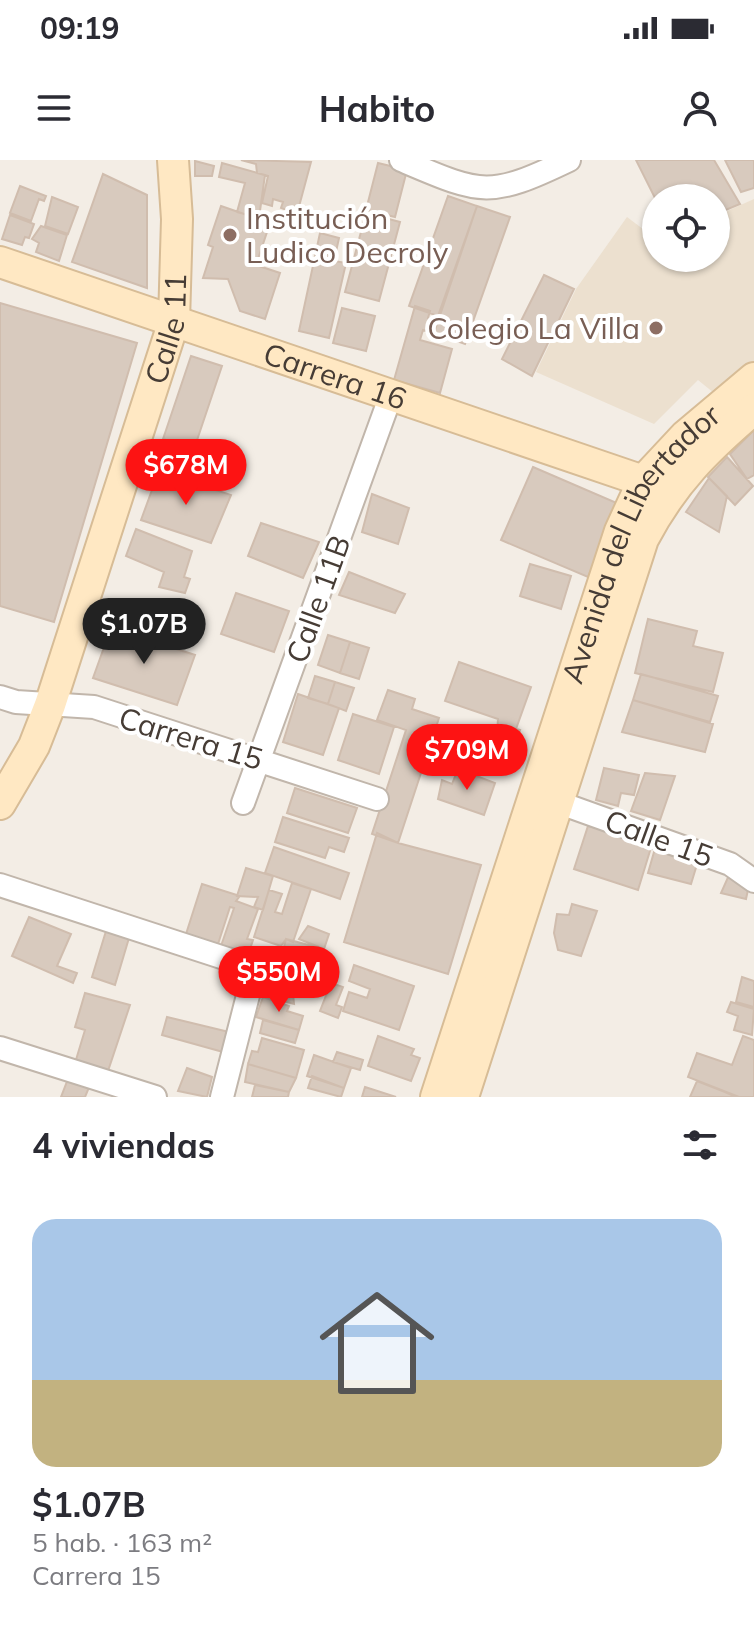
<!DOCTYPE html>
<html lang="es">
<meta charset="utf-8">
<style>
:root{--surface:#fff;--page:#f2f2f3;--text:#2b2b33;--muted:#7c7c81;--line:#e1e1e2;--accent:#fd1313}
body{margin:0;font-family:Mulish,sans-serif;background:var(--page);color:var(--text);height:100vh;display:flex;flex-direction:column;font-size:30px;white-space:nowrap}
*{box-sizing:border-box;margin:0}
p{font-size:26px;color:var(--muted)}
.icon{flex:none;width:44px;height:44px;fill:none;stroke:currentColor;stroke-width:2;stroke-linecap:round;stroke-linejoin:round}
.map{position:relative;height:937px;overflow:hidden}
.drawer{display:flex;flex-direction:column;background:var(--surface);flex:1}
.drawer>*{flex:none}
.controls{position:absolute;left:642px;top:24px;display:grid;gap:16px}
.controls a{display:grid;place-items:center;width:88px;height:88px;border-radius:50%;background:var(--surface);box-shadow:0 2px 6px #0004;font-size:40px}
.price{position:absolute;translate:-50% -68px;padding:0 18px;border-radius:28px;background:var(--accent);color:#fff;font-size:26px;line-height:52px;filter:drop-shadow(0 2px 4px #0008)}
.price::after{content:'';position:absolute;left:50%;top:48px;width:24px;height:18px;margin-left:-12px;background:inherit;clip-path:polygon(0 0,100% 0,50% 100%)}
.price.current{background:#222;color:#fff}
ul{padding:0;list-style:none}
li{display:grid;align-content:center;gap:16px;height:424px;padding:0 32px}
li+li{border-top:2px solid var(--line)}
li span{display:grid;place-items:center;height:248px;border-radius:24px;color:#555}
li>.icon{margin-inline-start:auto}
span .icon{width:144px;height:144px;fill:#fffc;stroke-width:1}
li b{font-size:34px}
h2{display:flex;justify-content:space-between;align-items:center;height:96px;padding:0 32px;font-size:34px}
.status{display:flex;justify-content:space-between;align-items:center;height:56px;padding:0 40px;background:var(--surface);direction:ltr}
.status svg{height:22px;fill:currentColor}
header{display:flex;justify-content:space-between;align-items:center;height:104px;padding:0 32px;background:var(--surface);font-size:36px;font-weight:700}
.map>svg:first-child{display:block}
</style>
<div class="status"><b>09:19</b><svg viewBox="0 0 49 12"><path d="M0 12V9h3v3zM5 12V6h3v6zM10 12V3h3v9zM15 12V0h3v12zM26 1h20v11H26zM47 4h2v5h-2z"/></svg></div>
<header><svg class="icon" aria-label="menu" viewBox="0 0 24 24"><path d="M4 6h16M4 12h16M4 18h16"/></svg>Habito<svg class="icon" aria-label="person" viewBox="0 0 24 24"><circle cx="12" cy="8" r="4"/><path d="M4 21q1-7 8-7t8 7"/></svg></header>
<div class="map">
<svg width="754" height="937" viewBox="0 0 754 937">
<rect width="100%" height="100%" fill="#f3ede5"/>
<path fill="#ece0cf" d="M754 39V206L714 233 698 220 654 264 536 212 576 129 627 57 656 79V98H716V56Z"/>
<path fill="#d8cabe" stroke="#d0bdae" stroke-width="2" d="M241 0 311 2 297 54 281 48 283 42 273 39 272 46 262 43 268 16 257 13 256 4Z
M636 0H714L740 44 716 54V38L656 40Z
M725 0H754V28L741 32Z
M195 1 214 6 212 16H195Z
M222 3 265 15 259 58 237 52 245 23 219 17Z
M378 3 407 10 395 57 366 50Z
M103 14 147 35V128L72 102Z
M20 26 46 36 44 41 39 39 31 61 10 53Z
M448 36 477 46 438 156 409 146Z
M52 37 78 47 68 74 45 66Z
M221 46 270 63 256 105 280 113 265 159 240 151 228 119 203 118 213 87 208 85Z
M477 46 510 57 465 184 434 173Z
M366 53 400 62 379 141 345 132Z
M10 55 34 64 29 78 25 77 22 85 2 79Z
M41 66 67 75 59 101 36 92 39 83 32 79Z
M320 73 339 78 334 101 346 103 329 178 299 171Z
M544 115 574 129 532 216 502 199Z
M0 143 137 183 54 462 0 446Z
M415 146 430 151 428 158 437 161 434 173 423 170 420 180 452 189 440 233 394 220Z
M342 148 375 156 366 191 333 183Z
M191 196 222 206 194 289 163 279Z
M754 270V315L747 319 730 294Z
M194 289 235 304 227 327 177 309 184 290Z
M727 297 753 326 735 345 708 317Z
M533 307 619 344 588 417 501 380Z
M159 311 231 335 211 383 141 360Z
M709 318 727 336 719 372 686 352Z
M372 334 409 348 398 384 362 372Z
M261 363 319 382 303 418 248 396Z
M136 369 192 391 184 417 190 419 185 433 159 427 164 412 126 396Z
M530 404 571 416 561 449 520 436Z
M349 412 405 434 395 453 339 435Z
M236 433 289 451 274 492 221 474Z
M648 459 697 471 693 486 723 493 713 532 635 513Z
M111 468 195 495 177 545 93 518Z
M328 475 350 482 340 513 318 505Z
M350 482 369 488 359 519 340 513Z
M459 502 531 527 516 569 520 570 516 580 497 573 498 559 445 541Z
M641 514 718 536 710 562 633 540Z
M315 516 335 522 328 544 308 538Z
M335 522 354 528 346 551 328 544Z
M388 530 415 539 412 549 439 558 398 683 372 674 406 570 377 560Z
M298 534 339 548 323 595 283 582Z
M633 540 713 564 705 592 622 572Z
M353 554 394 567 379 614 338 600Z
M604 608 639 615 634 635 621 633 618 646 596 640Z
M458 609 495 623 484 655 438 639 442 620 452 624Z
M645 613 675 616 660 660 631 651Z
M295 628 357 648 348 673 287 653Z
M283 657 349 678 344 692 329 687 325 698 275 682Z
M588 666 653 681 638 730 574 709Z
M377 673 398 683 481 705 448 814 344 782Z
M656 685 698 701 691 724 648 713Z
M274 687 349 713 340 739 265 713Z
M246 708 273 716 263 750 254 747 258 737 237 736Z
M729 715 749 725 746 739 721 733Z
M292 723 311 729 293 782 286 779 281 786 254 777 269 730 282 734 275 752 282 754Z
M202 724 240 736 236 741 258 749 247 779 253 780 248 795 221 786 234 748 230 747 218 784 186 774Z
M572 744 597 751 581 796 558 790 554 773 557 754 569 755Z
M29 757 71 774 57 806 77 813 73 823 12 796Z
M308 766 329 774 324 789 299 779Z
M106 771 129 778 115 825 92 817Z
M286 779 320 788 311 824 269 813 272 801 280 803Z
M354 805 414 826 399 870 343 851 349 832 367 838 370 829 349 821Z
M265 816 292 823 294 844 260 835Z
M742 817 754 821V847L736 842Z
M331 823 343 827 336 845 342 847 338 858 320 851Z
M85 833 130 845 107 914 75 903 85 870 75 867Z
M263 837 289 846 287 851 303 856 299 870 256 857Z
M731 842 754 849 752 875 734 870 738 856 727 852Z
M167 857 229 872 223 892 162 875Z
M263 860 299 870 295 883 260 873Z
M378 876 414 889 411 895 420 898 411 921 368 906Z
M743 876 754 880V937H739L688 917 697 893 732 905Z
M262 878 304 890 296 918 248 904 252 891 258 892Z
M337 892 363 900 360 910 333 902Z
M314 895 351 908 344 928 307 916Z
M248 904 296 918 289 932 245 922Z
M187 908 212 917 207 937 178 931Z
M312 916 344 928 341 937 308 928Z
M68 919 90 925 85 937H61Z
M697 921 725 932 736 937H690Z
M255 925 289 932 288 937H252Z
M365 927 396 937H362Z"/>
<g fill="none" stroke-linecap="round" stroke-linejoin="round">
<defs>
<path id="street" d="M401 0C481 34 488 39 569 0
M0 537 16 542 94 547 377 639
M243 643 391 235
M560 643 730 704 754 721
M0 725 255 808 222 937
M0 888 155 937"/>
<g id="secondary">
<path id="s1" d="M0 102 661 327"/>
<path id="s2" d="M0 644 34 586 50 545 174 161 177 59 173 0"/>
<path id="s3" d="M436 937 620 371 643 321 685 276 754 218"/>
<path d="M463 937 643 379C673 322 706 290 754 249"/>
</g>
</defs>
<use href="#street" stroke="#c1b6ab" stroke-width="26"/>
<use href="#secondary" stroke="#d7bc96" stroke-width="34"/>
<use href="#street" stroke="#fff" stroke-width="22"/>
<use href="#secondary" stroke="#ffe8c3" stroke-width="30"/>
</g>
<g fill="#8d6e63" stroke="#fff" stroke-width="3">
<circle cx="230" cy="75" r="8"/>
<circle cx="656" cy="168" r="8"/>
</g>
<g text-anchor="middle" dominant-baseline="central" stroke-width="8" stroke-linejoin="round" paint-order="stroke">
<g font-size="30" fill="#785e54" stroke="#fff" text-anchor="start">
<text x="246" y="58">Institución<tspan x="246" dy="34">Ludico Decroly</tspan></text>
<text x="640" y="168" text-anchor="end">Colegio La Villa</text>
</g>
<g font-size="30" fill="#463c35" stroke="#fff">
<text stroke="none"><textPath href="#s2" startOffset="506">Calle 11</textPath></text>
<text stroke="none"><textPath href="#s1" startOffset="354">Carrera 16</textPath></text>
<text stroke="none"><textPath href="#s3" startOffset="594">Avenida del Libertador</textPath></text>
<text transform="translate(318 439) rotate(-70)">Calle 11B</text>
<text transform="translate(191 578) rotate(17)">Carrera 15</text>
<text transform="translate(659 678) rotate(20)">Calle 15</text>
</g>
</g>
</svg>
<div class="controls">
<a><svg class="icon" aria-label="locate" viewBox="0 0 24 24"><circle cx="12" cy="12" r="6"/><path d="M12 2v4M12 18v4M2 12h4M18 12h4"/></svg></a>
</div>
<b class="price" style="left:186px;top:347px">$678M</b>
<b class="price current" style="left:144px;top:506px">$1.07B</b>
<b class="price" style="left:467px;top:632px">$709M</b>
<b class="price" style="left:279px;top:854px">$550M</b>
</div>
<section class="drawer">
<h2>4 viviendas<svg class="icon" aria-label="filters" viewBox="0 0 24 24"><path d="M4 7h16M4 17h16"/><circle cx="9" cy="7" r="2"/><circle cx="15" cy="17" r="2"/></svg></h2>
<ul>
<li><span style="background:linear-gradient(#a9c7e8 65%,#c2b280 0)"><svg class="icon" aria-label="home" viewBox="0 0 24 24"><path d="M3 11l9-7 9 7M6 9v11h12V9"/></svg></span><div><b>$1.07B</b><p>5 hab. · 163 m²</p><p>Carrera 15</p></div></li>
</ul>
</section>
